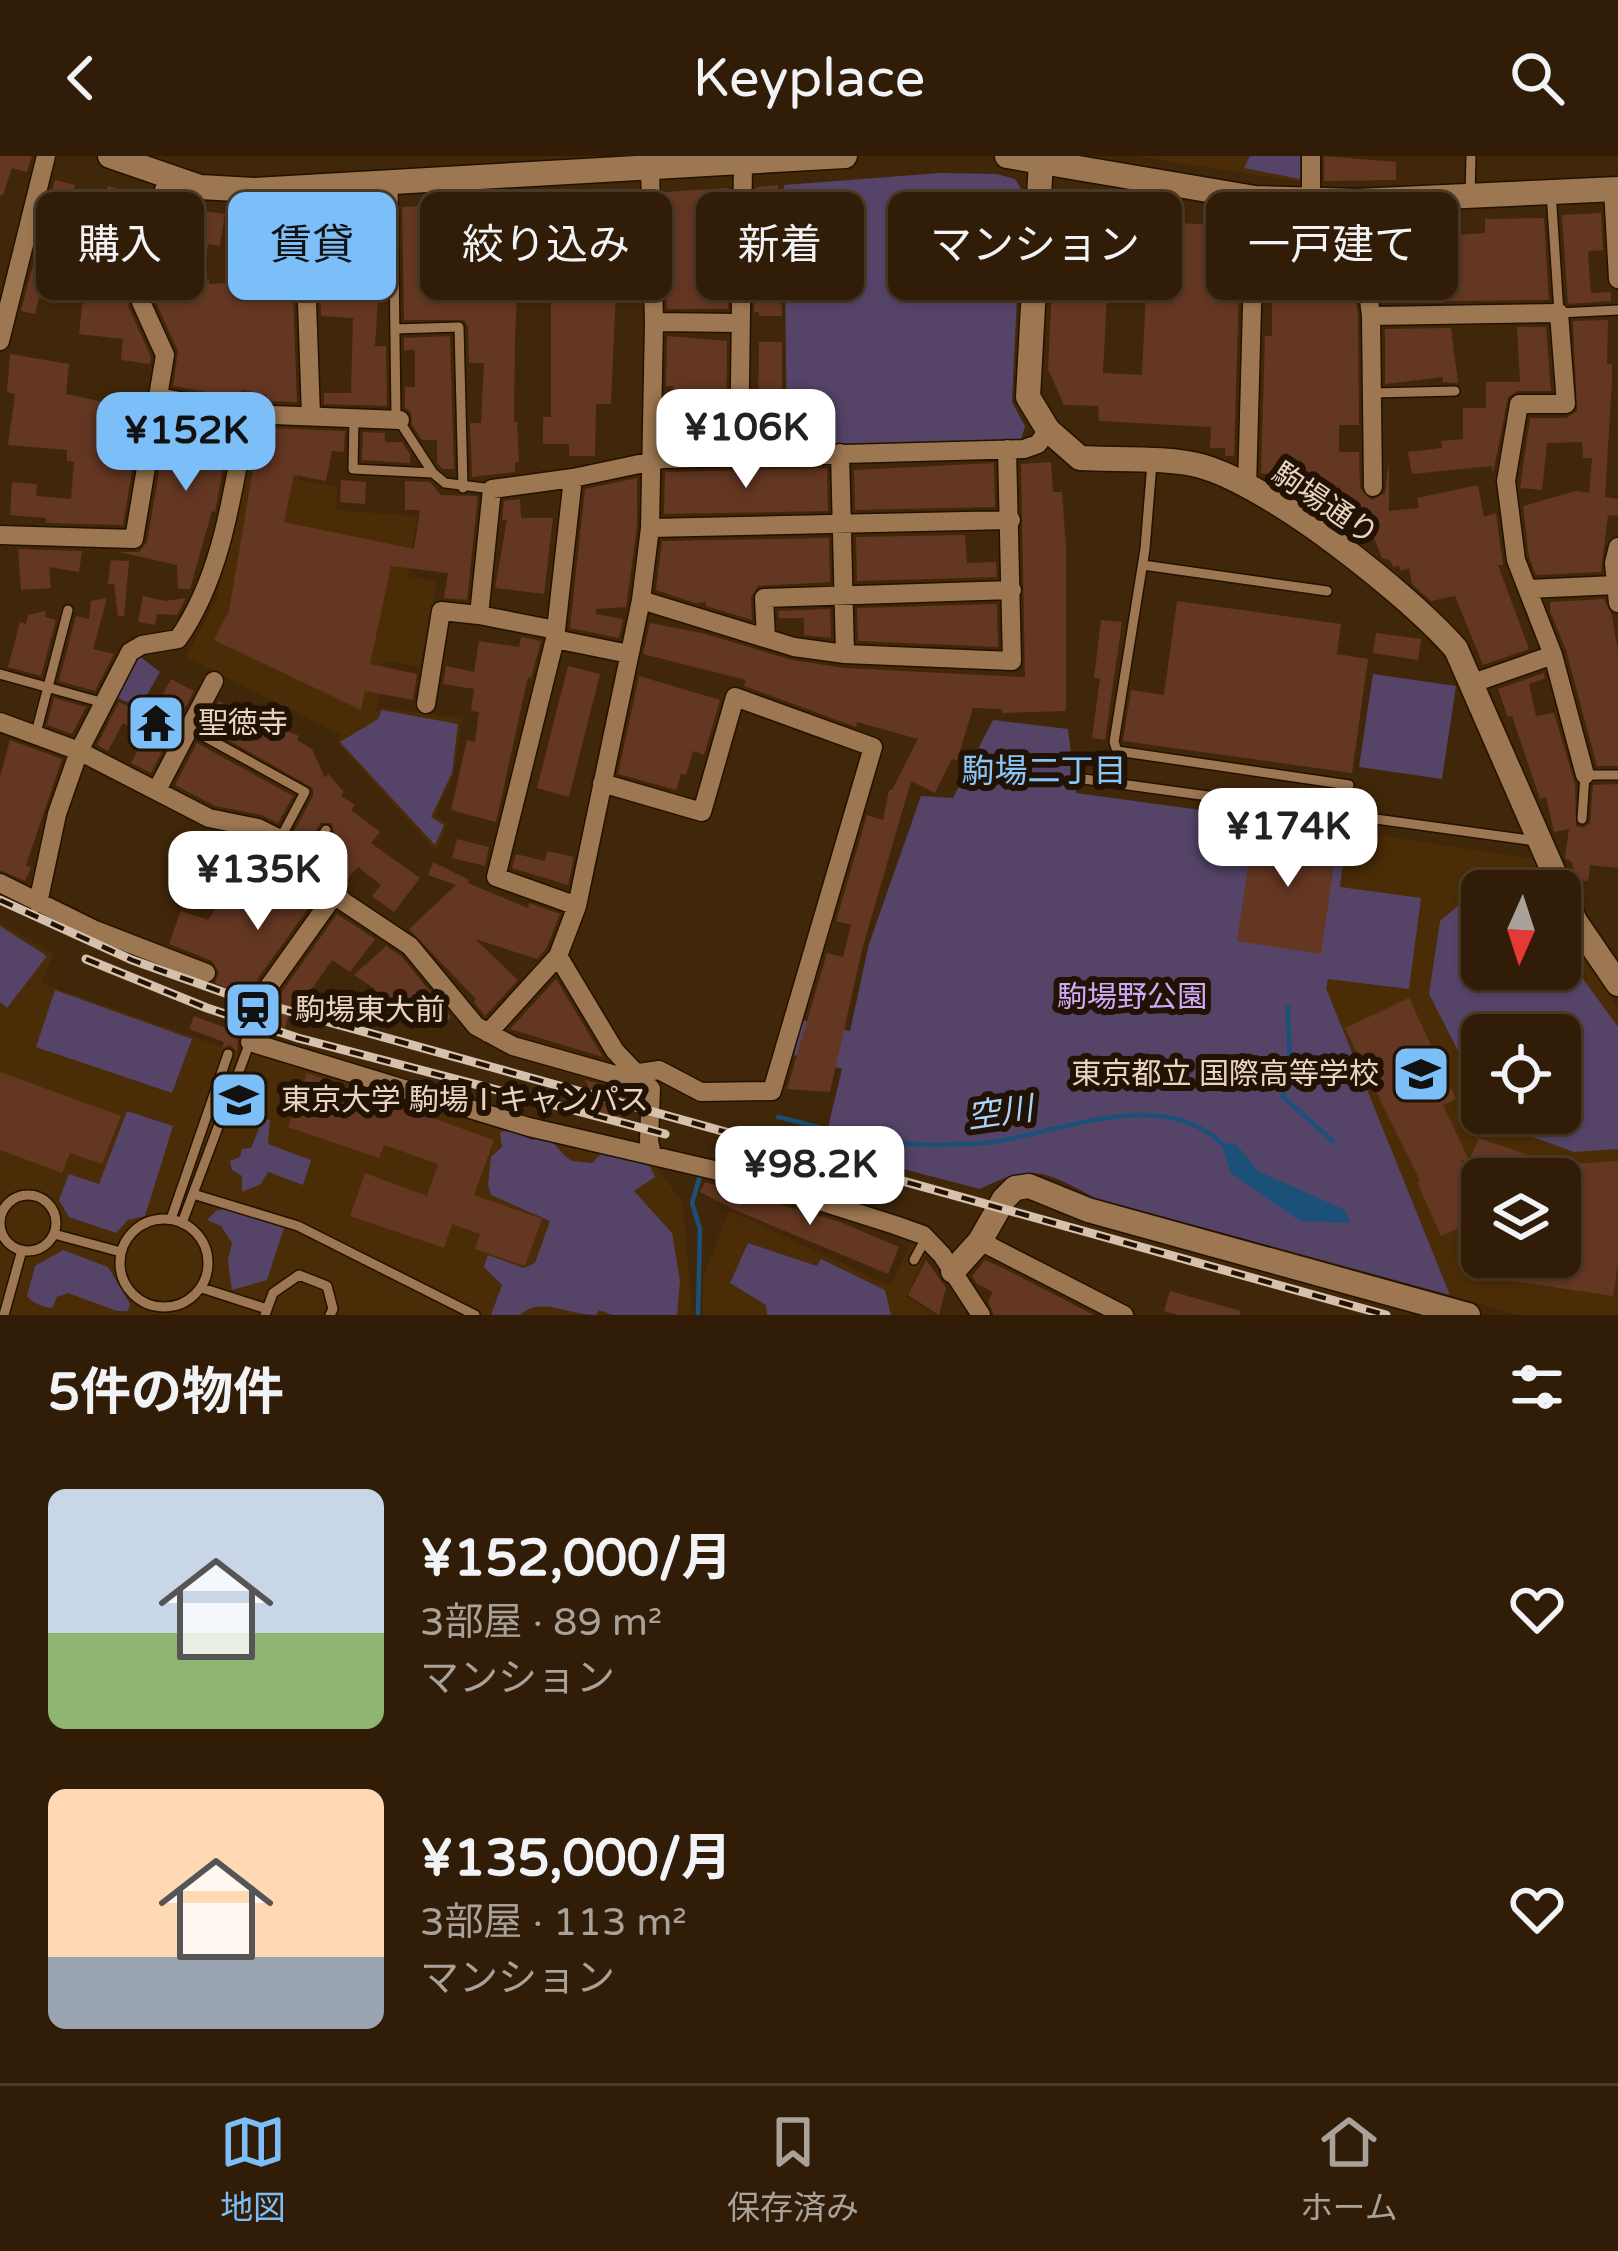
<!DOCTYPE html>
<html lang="ja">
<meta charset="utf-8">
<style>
:root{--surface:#311d07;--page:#392611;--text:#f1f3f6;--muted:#a8a29b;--line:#4c3b28;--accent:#7bbef8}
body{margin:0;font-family:"Varela Round","Noto Sans JP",sans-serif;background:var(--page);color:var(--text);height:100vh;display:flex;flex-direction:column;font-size:45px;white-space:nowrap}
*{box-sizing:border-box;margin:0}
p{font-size:39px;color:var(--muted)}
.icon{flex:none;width:66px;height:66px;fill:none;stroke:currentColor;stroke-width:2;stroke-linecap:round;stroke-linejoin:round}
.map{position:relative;height:1159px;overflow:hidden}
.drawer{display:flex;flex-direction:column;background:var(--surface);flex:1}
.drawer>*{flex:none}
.top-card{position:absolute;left:36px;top:36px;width:1548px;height:108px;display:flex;gap:24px}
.needle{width:78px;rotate:183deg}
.tools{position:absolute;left:1461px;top:714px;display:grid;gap:24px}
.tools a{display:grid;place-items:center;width:120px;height:120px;border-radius:18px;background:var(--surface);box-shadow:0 3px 9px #0004,0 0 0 3px var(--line);font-size:60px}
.price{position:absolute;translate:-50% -102px;padding:0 27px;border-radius:24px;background:#fff;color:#222;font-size:39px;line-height:78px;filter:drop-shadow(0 3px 6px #0008)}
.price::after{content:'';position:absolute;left:50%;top:72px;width:36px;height:27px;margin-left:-18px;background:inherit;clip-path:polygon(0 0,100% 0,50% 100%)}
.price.active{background:var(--accent);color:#111}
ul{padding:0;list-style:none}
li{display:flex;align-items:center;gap:36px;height:300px;padding:0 48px}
li span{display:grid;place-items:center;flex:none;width:336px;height:240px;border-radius:18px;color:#555}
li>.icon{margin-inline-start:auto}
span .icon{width:144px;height:144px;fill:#fffc;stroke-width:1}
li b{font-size:51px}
h2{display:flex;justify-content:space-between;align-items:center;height:144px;padding:0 48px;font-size:51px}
.chip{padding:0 42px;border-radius:18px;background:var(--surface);box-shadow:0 3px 9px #0004,0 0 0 3px var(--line);font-size:42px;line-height:108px}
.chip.active{background:var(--accent);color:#111}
header{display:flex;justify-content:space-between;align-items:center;height:156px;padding:0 48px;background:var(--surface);font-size:54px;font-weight:600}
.tabs{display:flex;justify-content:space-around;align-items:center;height:168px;border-top:3px solid var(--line);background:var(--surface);font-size:33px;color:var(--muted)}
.tabs a{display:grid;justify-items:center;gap:6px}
.tabs .active{color:var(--accent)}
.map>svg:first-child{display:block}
</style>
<header><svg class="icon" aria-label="back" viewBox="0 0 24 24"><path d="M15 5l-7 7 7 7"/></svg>Keyplace<svg class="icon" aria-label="search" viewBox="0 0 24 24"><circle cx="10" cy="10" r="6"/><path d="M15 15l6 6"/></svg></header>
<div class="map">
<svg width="1618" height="1159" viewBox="0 0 1618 1159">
<rect width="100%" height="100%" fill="#412709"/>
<path fill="#4a2c07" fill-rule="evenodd" d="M1137 0H1302V26L1178 7Z
M255 269 309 272 298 324 337 331 336 354 417 360 408 420 437 426 420 511 386 505 375 558 381 552 462 562 453 620 435 660 448 668 436 695 337 586 341 579 186 501 216 444Z
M1347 674 1534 703 1548 735H1482V813H1560V759L1618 853V1159H1516L1450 1139 1326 832ZM1482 879H1560V957H1482ZM1482 1023H1560V1101H1482Z
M0 767 54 798 41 827 239 897 247 878 642 991 683 1047 692 1159H0Z
M729 1054 890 1130 911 1087 926 1098 906 1141 934 1159H703V1122Z"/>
<path fill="#554468" d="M1250 0H1300V23L1244 12Z
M940 17 997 18 1015 23 1022 34 1012 246 1025 270 1021 284 787 293 784 29Z
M138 499 160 516 140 551 115 541Z
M1373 518 1456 530 1442 623 1359 611Z
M382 554 458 568 452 617 431 661 444 669 435 689 340 586 378 563Z
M993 564 1068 573 1076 637 1347 674 1340 731 1421 742 1409 833 1328 823 1326 832 1450 1139 1095 1042C1047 1016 1031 1006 980 1033L823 992 842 913 794 899 802 864 850 875 869 788 921 640 953 642Z
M1503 712 1520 735H1482V813H1560V791L1618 871V993L1574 996 1495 967 1490 957H1560V879H1482V942L1429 838 1440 765Z
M0 770 47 800 7 852 0 846Z
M55 834 192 883 172 937 36 891Z
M127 955 173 970 145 1060 128 1064 116 1077 69 1061 59 1044 69 1018 99 1028Z
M263 963 270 964 268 988 311 1004 303 1029 268 1016 261 1028 242 1036V1020L232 1014 230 1005 240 1001 242 993 251 992Z
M512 974 532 984C555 978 555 994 572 1005L592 1007 601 998 649 1008 655 1021 634 1035 672 1077 680 1125 677 1159H613L599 1154 596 1159C567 1159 540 1140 520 1159H491L502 1129 484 1111 488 1099 524 1112 535 1107 550 1065 491 1039 488 1029 491 1001 502 991 500 976Z
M230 1051 285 1069 267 1124 232 1134 228 1104 232 1087 221 1070 207 1064 216 1055Z
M748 1087 817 1110 821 1103 885 1134 891 1159H767L766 1149 730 1127Z
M63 1094 108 1111 130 1148 128 1155H117L68 1137 57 1141 52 1152C42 1151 33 1147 27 1140L35 1110Z"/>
<path fill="#1b5078" d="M1221 987 1236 988 1258 1015 1345 1054 1350 1067 1300 1065 1231 1017Z"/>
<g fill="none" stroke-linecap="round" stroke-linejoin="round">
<path stroke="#1b5078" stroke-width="4.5" d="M1288 851 1290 912 1283 941 1333 985
M778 961C829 973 880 989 933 989 955 988 978 989 999 985 1068 973 1163 932 1221 987
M698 1159 700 1073 692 1047 700 1020"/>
</g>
<path fill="#643722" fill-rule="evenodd" d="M0 0H32L27 16 12 12 3 39H0Z
M1324 0 1396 6V24L1324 25Z
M55 24 75 29 73 39 94 42 89 84 129 90 124 124 130 125 128 150 151 201 150 208 121 204 123 183 79 178 83 141 42 131 35 158 21 155Z
M778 29 782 160H759V156H754L756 31Z
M108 30 148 40 135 91H130L135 66 100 53Z
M728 32V153H667L664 36Z
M517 43 518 55H529L530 88 528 136H517L515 180 514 266H517L519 306 515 307V316L472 321 470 267H481L484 207H469L468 171 464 164H404L402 51 421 50V47Z
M608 44 628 62 623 68 635 79 625 90 636 100 618 120 594 97 569 125 531 89 573 45 577 49 604 48Z
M1056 47 1088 48 1087 62 1214 69V61L1241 62 1234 300H1225V292H1210L1211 271 1099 265 1098 250 1064 249 1048 213ZM1107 136 1146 138 1142 219 1103 217Z
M384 50 375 190H386L387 250 324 248V237H351L353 162 321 160 317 54ZM363 76 359 117 334 116V109H324L323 78Z
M173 51 225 58 220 90 208 88 203 123H209V128L244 126V56L290 54 297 246 266 245 267 239 242 234 240 242 173 230 178 195 155 144 163 81Z
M1601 57 1603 94 1589 95 1588 100 1591 137 1611 136V145L1568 148 1562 59Z
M1544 62 1549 144 1383 146 1374 71 1396 69 1397 75 1417 73 1418 77 1443 74 1444 80 1485 77V63Z
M1268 72 1293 73 1292 122H1328V89H1320V75L1347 74 1358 161 1359 269H1339V296H1359L1360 332 1372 344 1385 337 1389 305V355L1419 352 1417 342 1478 329 1484 361 1496 357 1503 409H1498L1529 493 1483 509 1455 440 1431 445 1412 428 1409 412 1401 415 1399 410 1393 411 1391 405 1382 402 1372 377H1350L1324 359 1335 347 1306 346 1305 337H1293V323L1261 317 1265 180H1272V137H1266Z
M551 132 616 133 611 248H596L595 300H569V288H543V261H551Z
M1608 164 1607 208H1612V224L1605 341 1618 343V360L1608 359 1601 416 1536 419 1529 401 1523 350 1576 335 1589 337 1592 302H1583L1582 286 1547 287 1542 334 1520 332 1530 262H1566L1577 255 1573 165Z
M1517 171H1546L1551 235H1518L1508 241 1493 318 1492 310 1412 318 1408 296 1442 292 1441 285 1463 283V252H1486V226H1520Z
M1451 172 1458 227 1443 226V221L1385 228V173Z
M450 180 454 313H443L437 307V284H422L412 269 411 256 405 252V231H415V194H404V182Z
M667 180 727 185 726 288 665 289 666 267H674L673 230H666Z
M759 186H782V286L753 287V264H758Z
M10 198 69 208 66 238 142 254 123 369 46 367V362L10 359 12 326 37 328 36 340 71 343 74 306 67 305V294L8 289 15 238 7 236Z
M169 259 231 269 215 356 212 355 190 433H178L177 409 119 396H139L147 386Z
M260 272 345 275 344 296 332 295 326 325 294 319 284 366 414 393 420 354H405V325L430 326 441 339 478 340 467 444 444 442 448 417 391 410 370 508 417 518 413 544 365 535 361 554 214 484 229 455Z
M363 276 385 277V286H402L410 298V307L362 304Z
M1051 306 1053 336H1062L1066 391V555L1002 557V553L973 552 957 604 952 603 935 637 911 625 862 794 830 936 787 933 827 797 843 801 851 769 836 765 867 659 883 664 889 634H892L918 583 857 566 856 571 744 530 746 524 643 498 650 467 702 477 792 504 844 512 1025 521 1021 308Z
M994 307 995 351 855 354 854 314Z
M827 312 828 355 664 358 665 316Z
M637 322V371L626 451 596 453V458L623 463 619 482 570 472 585 333Z
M341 324 366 326 365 348 340 346Z
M520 343 521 362H553L544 438 495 432 507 364H502L504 345Z
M965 379 967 407 996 406 997 421 857 425 856 381Z
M829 382 830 426 758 430 751 441 752 464 706 450V446L695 447 656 434 662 385Z
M18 393 82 395 79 416 49 411 51 432 21 434Z
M111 404 129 405 124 460H118L114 428H108Z
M143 440 165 445 186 442 177 459 157 458 155 469 138 466Z
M107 442 93 493 114 498 95 535 59 525 76 460 89 463 91 445Z
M1604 443 1612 459 1618 496V610H1597L1566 494 1550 455V446Z
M1177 445 1341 468 1337 498 1368 503 1352 617 1123 585 1131 534 1164 539Z
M997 448 998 491 858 485 857 452Z
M830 453 831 482 804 479V462H779L778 455Z
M46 455 45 461 56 464 41 520 8 511 20 466 26 468 28 459Z
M1101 464 1122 466 1105 584 1092 582 1100 522H1094Z
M1376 477 1421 483 1418 504 1373 497Z
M521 481 541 485 531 522 528 521 496 666 451 654 467 584 475 586 479 556 471 555 474 533 443 528 446 510 474 516 479 485 519 491Z
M568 510 600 518 569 641 537 632Z
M1544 517 1545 522 1529 528 1536 560 1554 557 1575 628 1576 670 1583 672 1590 667 1593 629 1618 628V712L1590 709 1588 725 1575 724 1572 706 1565 702 1569 673 1554 676 1546 641 1540 643 1512 560 1508 561 1498 533Z
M639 520 720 544 704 599 693 595 686 619 681 618 676 634 618 618Z
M171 523 194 535 151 617 131 607 146 580 123 567 108 595 97 589 119 546 139 556 146 543 157 549Z
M54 542 86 551 72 578 47 569Z
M219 545 263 570 265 566 299 580 297 584 312 593 325 622 328 618 344 636 341 640 355 649 351 654 380 676 371 687 420 722 394 756 372 740 381 729 358 711 344 727 318 702 334 678 332 667H321L305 689 293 677 313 640V632L205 571Z
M10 584 62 603 26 709 31 712 25 725 0 714V621Z
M197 587 293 640 278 667 261 659 215 650 175 629Z
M1254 670 1338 682 1321 798 1237 785Z
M214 677 254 685 272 694 318 739 258 822 257 833 263 841 274 842 281 837 337 758 375 783 350 816 332 804 304 844 294 838 285 872 254 863 251 873 238 881 237 896 230 889 222 892 224 886 189 873 194 860 229 873 241 838 215 827 219 816 212 805 169 788 181 755 208 764 226 736 192 725Z
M457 683 489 691 485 710 452 702Z
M547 695 574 701 568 729 512 712 516 698 545 705Z
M433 706 469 724 468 727 528 752 529 747 560 758 546 793 537 803 475 783 518 824 485 860 474 846 476 843 409 773 456 729 428 719Z
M386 790 401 800 451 861 438 873 431 865 425 870 420 863 415 868 406 858 394 868 369 838 375 833 354 819Z
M556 823 603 901 510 873Z
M1409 842 1456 943 1443 949 1469 1004 1479 982 1557 1009 1618 1005V1106L1613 1140 1465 1118 1473 1066 1441 1080 1417 1026 1420 1025 1345 872ZM1461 1004 1511 1023H1560V1101H1482V1050Z
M0 916 121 960 102 1008 70 997 62 1017 0 994Z
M307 917 494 984 474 1039 542 1063 525 1110 475 1093 480 1078 452 1068 444 1092 350 1060 365 1017 427 1040 438 1008 384 989 379 1002 288 971Z
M584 924 630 934 623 962 583 953 588 929Z
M705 1026 840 1066 899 1091 888 1118 737 1055 700 1036Z
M926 1104 946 1132 939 1159 908 1139Z
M985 1104 1005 1113 1094 1159H994L988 1145 993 1136 977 1128 972 1120Z
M1170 1135 1241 1155 1240 1159H1178L1164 1155Z"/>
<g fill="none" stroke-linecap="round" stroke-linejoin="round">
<defs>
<path id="lane" d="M393 27 396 260 433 317 445 327 492 333
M1551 36 1559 157 1618 154
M1470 39 1471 0
M395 173 459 171 463 332
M1374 237 1455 235
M354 262 353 313 433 317
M1152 307 1145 393 1114 586 1117 595 1349 629
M1143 409 1327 435
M0 518 104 547
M189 572 305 636 280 683
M36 577 68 454
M1084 623 1536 685
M1582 663 1585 619H1618
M304 707 326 674
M193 1038 298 1070 475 1159
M0 1067a28 28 0 1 1 56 0a28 28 0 1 1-56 0Z
M120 1107a44 44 0 1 1 88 0a44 44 0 1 1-88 0Z
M171 1063 228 898
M182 1067 250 886
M54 1078 121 1096
M914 1104 926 1082
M202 1132 267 1153
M4 1159 22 1094
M265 1159 273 1137 299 1119 327 1130 333 1153 330 1159"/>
<path id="street" d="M1311 0V45
M303 32 311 260
M1613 33 1618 123
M1357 45 1371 160 1373 331
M1371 160 1559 157 1566 248H1519L1506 325 1516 404 1553 499 1585 619
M654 166 740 167
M0 185 46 0
M159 241 247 258 400 264
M840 297 845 498
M739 300 743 7
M573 322 555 483 496 721 577 750
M1247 332 1255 42
M650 372 1011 364
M0 379 134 383 165 199 141 146 150 78 168 22
M1618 391 1614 407 1618 447
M1528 433 1616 429
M641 444 794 491 845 498 1012 505 1007 293
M556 474 479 459 492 333 573 322 663 303 1024 293 1038 288 1048 274
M766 482 764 442 1012 434
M555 483 629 498
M1473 527 1553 499
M426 548 441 455 479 459
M0 566 79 595 209 662 258 672 280 683 344 746 410 790 476 870 513 890 619 920 659 914 701 936 772 935 873 591 735 541 702 656 602 627
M157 634 214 525
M0 727 95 774 206 817
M38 747 57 658 79 595 130 496 142 489 178 483C223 419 233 333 247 258
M558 800 615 895 651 933 649 985 652 999
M270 829 335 738
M488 877 558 800 577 750 641 444 650 372 654 166 650 13
M250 886 529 971 744 1021 895 1069 923 1079 942 1099 981 1159
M980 1085 1124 1159"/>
<path id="secondary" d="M110 0 200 31 254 34 845 0
M1007 0 1255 42 1357 45 1618 33
M1041 4 1028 241 1048 274 1080 302C1114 304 1170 301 1201 310 1272 330 1407 437 1456 493L1575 765 1618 828
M953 1115 980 1085 1004 1043 1015 1032 1029 1030 1088 1054 1468 1159"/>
</defs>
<use href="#lane" stroke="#231101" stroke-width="12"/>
<use href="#street" stroke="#231101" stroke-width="21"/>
<use href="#secondary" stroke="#231101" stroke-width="27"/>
<use href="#lane" stroke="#9d7751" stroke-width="9"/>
<use href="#street" stroke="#9d7751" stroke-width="18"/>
<use href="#secondary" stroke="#9d7751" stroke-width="24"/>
<defs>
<path id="rail" d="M0 744 132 804 228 838 1386 1159
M86 803 207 852 298 882 665 978"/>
</defs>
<use href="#rail" stroke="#d6c1ac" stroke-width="9"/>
<use href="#rail" stroke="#211204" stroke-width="4.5" stroke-dasharray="14" stroke-linecap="butt"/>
</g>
<defs>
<symbol id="temple-square" viewBox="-11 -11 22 22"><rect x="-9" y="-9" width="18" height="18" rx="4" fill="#7bbef8" stroke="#211204"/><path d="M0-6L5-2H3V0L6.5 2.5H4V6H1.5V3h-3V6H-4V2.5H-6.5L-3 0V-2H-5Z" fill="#111"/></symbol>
<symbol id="station-square" viewBox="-11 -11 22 22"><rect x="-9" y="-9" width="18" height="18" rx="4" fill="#7bbef8" stroke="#211204"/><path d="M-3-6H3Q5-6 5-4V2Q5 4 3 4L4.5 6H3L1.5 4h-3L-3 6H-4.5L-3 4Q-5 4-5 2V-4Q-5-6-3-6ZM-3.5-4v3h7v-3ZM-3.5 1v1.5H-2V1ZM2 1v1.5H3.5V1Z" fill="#111"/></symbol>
<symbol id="school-square" viewBox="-11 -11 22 22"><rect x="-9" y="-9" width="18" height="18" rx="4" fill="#7bbef8" stroke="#211204"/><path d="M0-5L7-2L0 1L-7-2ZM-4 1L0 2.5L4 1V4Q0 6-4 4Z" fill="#111"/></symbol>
<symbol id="university-square" viewBox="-11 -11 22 22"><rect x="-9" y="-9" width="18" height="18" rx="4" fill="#7bbef8" stroke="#211204"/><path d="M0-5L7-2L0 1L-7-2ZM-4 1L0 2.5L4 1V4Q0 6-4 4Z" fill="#111"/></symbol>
</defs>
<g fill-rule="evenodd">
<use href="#temple-square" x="123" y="534" width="66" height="66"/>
<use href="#station-square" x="220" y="821" width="66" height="66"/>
<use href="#school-square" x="1388" y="885" width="66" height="66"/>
<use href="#university-square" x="206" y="911" width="66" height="66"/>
</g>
<g text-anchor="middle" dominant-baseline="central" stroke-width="12" stroke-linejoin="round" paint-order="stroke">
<g font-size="30" fill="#e9d4c0" stroke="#211204">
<text transform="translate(1325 348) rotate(34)">駒場通り</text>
</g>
<g font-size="30" fill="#e9d4c0" stroke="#211204" text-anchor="start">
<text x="198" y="567">聖徳寺</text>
<text x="295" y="854">駒場東大前</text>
<text x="1379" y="918" text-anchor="end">東京都立 国際高等学校</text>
<text x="281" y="944">東京大学 駒場Ⅰキャンパス</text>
</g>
<g font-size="30" fill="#d0aafa" stroke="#211204">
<text x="1132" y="841">駒場野公園</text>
</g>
<g font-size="33" fill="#88c5fb" stroke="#211204">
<text x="1044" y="615">駒場二丁目</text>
</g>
<g font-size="33" font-style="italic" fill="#a8d3f9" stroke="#211204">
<text transform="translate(1000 957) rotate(-8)">空川</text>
</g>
</g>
</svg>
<div class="tools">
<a><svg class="needle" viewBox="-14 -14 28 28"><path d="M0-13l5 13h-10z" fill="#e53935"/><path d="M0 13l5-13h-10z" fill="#a8a29b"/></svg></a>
<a><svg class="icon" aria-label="locate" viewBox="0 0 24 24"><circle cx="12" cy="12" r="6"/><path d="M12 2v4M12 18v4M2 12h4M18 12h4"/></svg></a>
<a><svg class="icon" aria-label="layers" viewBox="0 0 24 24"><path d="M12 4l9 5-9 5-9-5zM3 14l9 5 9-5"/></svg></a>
</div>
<b class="price" style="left:746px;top:335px">¥106K</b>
<b class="price active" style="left:186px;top:338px">¥152K</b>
<b class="price" style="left:1288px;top:734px">¥174K</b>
<b class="price" style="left:258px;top:777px">¥135K</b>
<b class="price" style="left:810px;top:1072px">¥98.2K</b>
<div class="top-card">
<a class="chip">購入</a>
<a class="chip active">賃貸</a>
<a class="chip">絞り込み</a>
<a class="chip">新着</a>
<a class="chip">マンション</a>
<a class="chip">一戸建て</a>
</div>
</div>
<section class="drawer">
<h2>5件の物件<svg class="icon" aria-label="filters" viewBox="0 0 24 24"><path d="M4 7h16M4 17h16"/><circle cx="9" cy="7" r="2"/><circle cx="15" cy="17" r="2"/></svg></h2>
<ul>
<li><span style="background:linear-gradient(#c9d6e8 60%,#8fb573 0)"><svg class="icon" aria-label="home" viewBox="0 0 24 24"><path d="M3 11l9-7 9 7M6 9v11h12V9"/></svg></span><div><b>¥152,000/月</b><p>3部屋 · 89 m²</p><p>マンション</p></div><svg class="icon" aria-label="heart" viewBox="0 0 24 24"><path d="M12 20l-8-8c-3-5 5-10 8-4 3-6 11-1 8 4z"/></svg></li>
<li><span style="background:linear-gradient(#ffd9b3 70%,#9aa5b1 0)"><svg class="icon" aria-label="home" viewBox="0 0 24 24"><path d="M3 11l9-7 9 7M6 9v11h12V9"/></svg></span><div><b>¥135,000/月</b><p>3部屋 · 113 m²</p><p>マンション</p></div><svg class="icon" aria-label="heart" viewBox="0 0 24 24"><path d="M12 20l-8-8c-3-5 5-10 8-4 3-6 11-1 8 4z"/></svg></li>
</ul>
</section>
<nav class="tabs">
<a class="active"><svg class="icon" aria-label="map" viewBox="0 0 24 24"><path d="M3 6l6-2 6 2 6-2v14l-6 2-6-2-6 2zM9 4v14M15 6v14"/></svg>地図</a>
<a><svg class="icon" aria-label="saved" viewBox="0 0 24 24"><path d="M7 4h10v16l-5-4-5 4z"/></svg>保存済み</a>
<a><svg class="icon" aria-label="home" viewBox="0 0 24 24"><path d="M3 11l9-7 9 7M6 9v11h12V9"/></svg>ホーム</a>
</nav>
